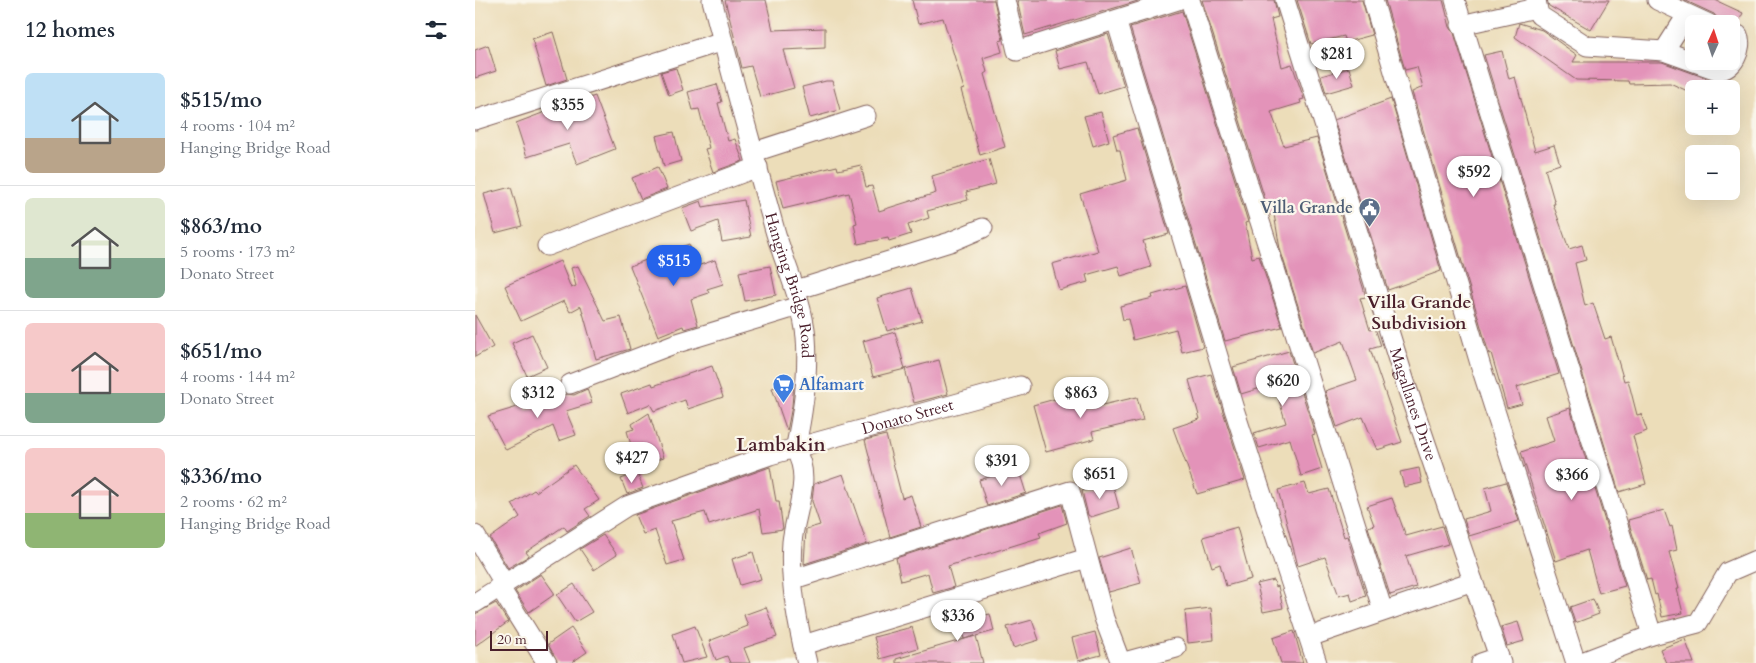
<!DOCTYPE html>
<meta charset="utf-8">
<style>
:root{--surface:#fff;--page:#f6f6f7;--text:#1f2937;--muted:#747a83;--line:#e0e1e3;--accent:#2563eb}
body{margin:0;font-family:Cardo,serif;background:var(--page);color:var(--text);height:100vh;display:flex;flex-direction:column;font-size:19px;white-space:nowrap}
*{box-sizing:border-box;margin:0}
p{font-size:16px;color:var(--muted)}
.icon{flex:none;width:28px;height:28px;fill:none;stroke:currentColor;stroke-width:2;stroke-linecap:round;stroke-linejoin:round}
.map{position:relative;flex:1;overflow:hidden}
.panel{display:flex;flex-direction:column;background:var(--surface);width:475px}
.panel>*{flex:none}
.needle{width:32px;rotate:3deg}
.tools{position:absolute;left:1210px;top:15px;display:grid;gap:10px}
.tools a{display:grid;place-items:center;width:55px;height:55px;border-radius:8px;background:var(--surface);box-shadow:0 5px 20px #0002;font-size:25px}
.scale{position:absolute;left:15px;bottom:12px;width:58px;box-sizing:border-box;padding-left:5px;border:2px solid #4a1f2b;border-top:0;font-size:14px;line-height:18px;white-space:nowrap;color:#4a1f2b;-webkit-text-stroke:4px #fbf7ec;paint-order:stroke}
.price{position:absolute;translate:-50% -42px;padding:0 11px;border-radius:18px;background:#fff;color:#222;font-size:16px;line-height:32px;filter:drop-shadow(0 1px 2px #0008)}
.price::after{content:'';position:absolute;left:50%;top:30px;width:15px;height:11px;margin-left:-8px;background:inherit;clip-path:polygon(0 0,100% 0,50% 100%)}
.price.current{background:var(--accent);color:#fff}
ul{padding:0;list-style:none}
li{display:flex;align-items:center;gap:15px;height:125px;padding:0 25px}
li+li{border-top:1px solid var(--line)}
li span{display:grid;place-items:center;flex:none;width:140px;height:100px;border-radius:8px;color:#555}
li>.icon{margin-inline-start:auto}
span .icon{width:60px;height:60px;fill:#fffc;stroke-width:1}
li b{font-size:21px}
h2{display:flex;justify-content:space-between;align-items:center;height:60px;padding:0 25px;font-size:21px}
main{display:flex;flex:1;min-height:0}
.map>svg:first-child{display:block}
</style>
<main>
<section class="panel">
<h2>12 homes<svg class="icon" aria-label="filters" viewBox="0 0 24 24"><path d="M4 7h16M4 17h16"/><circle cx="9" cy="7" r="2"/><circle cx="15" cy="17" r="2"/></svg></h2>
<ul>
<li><span style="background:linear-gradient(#bfe0f5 65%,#b9a48a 0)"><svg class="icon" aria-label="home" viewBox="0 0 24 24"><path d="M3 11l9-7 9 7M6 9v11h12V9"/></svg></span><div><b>$515/mo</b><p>4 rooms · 104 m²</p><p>Hanging Bridge Road</p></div></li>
<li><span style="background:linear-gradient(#dfe7d0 60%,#7fa58c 0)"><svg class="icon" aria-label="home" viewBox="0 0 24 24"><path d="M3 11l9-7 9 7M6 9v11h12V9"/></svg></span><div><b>$863/mo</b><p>5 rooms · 173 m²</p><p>Donato Street</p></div></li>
<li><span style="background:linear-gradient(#f6c9c9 70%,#7fa58c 0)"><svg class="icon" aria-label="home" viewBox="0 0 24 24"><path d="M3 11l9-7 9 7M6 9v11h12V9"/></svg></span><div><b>$651/mo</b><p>4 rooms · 144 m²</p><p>Donato Street</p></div></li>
<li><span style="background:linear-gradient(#f6c9c9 65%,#8fb573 0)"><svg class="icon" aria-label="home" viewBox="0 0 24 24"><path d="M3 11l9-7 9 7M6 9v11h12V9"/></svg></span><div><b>$336/mo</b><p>2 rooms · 62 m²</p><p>Hanging Bridge Road</p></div></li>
</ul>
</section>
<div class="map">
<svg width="1281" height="663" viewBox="0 0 1281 663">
<rect width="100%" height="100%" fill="#fbf7ec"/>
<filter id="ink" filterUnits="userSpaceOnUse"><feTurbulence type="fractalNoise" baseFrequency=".02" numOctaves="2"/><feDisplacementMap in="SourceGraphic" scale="10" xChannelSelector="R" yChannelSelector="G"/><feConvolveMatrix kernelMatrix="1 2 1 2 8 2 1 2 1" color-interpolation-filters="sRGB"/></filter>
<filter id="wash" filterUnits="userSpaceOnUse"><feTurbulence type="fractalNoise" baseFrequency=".0096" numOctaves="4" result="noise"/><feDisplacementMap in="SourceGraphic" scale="20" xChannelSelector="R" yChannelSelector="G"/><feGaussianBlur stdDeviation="1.12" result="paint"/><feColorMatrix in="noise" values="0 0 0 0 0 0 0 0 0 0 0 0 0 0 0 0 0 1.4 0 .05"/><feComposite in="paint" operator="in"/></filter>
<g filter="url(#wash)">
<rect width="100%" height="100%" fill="#ecddb9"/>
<g id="blocks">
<path fill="#e393b9" d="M250 0H291L298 30 350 28V48L308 50 319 88 285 97 276 66 267 68Z
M437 0H519L528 40 524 41 527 52 508 58 512 72 509 74 530 147 505 155 486 90 489 89 468 18 443 24Z
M542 0H666L550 35Z
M727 0H799L803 17 796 19 807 67 817 64 829 99 825 100 826 103 796 112 809 146 842 138 891 297 885 298 895 330 900 328 906 346 895 349 927 442 902 450 888 417 862 427 850 391 882 380 868 341 838 353 805 249 799 214 795 215Z
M822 0H887L897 35 871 42 869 36 836 44Z
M910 0H968L975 27 979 33 1084 374 1042 387 1047 404 1032 408 1016 353 1014 354 937 92 948 87 942 67 930 70Z
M1072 0H1134L1116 30 1074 6Z
M1209 0H1240L1268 13 1263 23 1246 24 1239 14Z
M707 11 773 222 770 223 777 258 784 256 807 327 750 341 655 27Z
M1044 23 1067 30 1102 55 1098 62H1187L1231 78 1226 89H1219V94L1195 83 1154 84 1153 81 1101 80 1040 37Z
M78 32 92 79 71 86 57 39Z
M633 34 649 86 623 94 613 62 585 69 580 51Z
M13 45 21 71 0 78V50Z
M1027 51 1034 79 1040 77 1060 151 1079 145 1085 164 1070 169 1080 204H1078L1094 249 1107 245 1111 260 1100 263 1110 306 1118 303 1130 339 1136 337 1149 381 1153 380 1162 415 1166 414 1172 431 1158 436 1171 484 1144 492 1009 55Z
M201 68 208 90 194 95 186 72Z
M874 68 879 85 851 93 846 76Z
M351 81H357L365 110 335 118 327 87Z
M242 84 247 102 243 103 253 141 260 139 268 161 238 172 230 149 234 148 224 109 218 110 213 92Z
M120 96 140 149 102 164 94 144 52 157 41 123 78 109 77 107 99 100V103Z
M916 99 966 271 913 290 859 120Z
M626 112 634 141 618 146 609 116Z
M662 128 694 234 668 241 676 267 646 276 643 266 611 275 613 282 584 290 577 264 623 251 605 194 652 180 645 150H642L638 135Z
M199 132 206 161 189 166 181 136Z
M514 159 521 184 491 192 493 200 452 211 454 218 433 225 436 234 414 241 413 238 383 244 379 224 382 223 374 193 308 209 301 181 362 166 363 170 386 165 391 187 397 186 404 211 461 193 457 176Z
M183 167 192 189 166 199 157 178Z
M36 187 47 226 20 233 9 194Z
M269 200 276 237 247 242 243 221 216 231 207 208 226 201 228 207Z
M214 244 222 266 240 260 248 284 232 289 234 293 216 299 223 325 209 329 208 326 183 336 155 266Z
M85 261 96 288 101 286 96 268 103 266 130 321 146 317 155 349 121 359 106 306 95 312 89 301 46 321 30 286Z
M295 266 301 295 270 301 264 272Z
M710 286 728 347 707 352 701 329 658 340 653 319 648 320 645 306 678 298 677 295Z
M437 288 447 321 412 331 402 298Z
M0 315 18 347 0 357Z
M420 332 430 369 398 377 388 341Z
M57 334 72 367 52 376 37 343Z
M814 351 840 434 837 435 847 469 826 476 815 439 784 448 779 433 811 423 799 384 766 394 758 367Z
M464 360 473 394 439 403 430 369Z
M237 366 248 397 213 409 210 400 179 411 175 404 153 413 146 394 177 383 178 386Z
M736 374 770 480 722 494 698 428 725 419 714 380Z
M319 382 317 406 312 431 297 388Z
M112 389 117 403 91 411 101 435 84 441 78 426 31 450 13 416 49 405 52 410 91 394 99 395Z
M606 392 610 409 662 397 668 420 617 432 619 439 571 452 558 405Z
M1095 408 1150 586 1124 593 1112 550 1081 561 1046 452 1079 441 1071 416Z
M174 413 188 458 162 466 152 431 159 429 157 424Z
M411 435 427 498 436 495 446 527 415 537 390 440Z
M99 465 124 500 110 509 115 516 92 531 89 526 51 552 54 556 33 568 15 538 45 517 37 504 59 490 61 492Z
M295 467 301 501H304L308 529 288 532 284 509 234 525 230 512 196 521 209 560 192 565 180 530 168 534 160 515Z
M543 468 551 493 512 506 504 480Z
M944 468 947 483 929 487 925 472Z
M162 473 168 488 152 494 146 479Z
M368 474 392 544 329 564 331 529 345 525 337 501 339 484Z
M637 482 644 508 616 517 613 515 607 491Z
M1031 482 1044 521 994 536 989 519 1016 511 1010 488Z
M830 483 834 494 854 489 869 537 872 536 891 596 877 601 875 593 864 596 850 557 823 566 803 490Z
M917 498 931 536 967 526 973 544 931 556 941 587 915 595 893 527 899 525 892 506Z
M587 505 592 523 564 533 566 537 473 566 479 587 458 593 453 573 426 581 421 558Z
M1189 510 1195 527 1197 526 1202 550 1194 552 1204 589H1202L1208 613 1187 617 1182 594 1180 595 1176 579 1172 580 1153 520Z
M762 527 776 579 751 586 745 564 737 567 728 537Z
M128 535 142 555 119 570 105 549Z
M656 548 666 583 634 592 624 558Z
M278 552 286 579 265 585 257 559Z
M66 574 80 594 54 612 40 591Z
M799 580 801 587 803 586 808 608 788 612 782 584Z
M99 584 117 612 100 622 82 595Z
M1118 599 1124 614 1100 623 1095 607Z
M21 603 33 622 0 646V614Z
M503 606 506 616 515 614 519 631 501 636 508 663H421V659L500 636 489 639 482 611Z
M291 607 302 637 269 648 275 663H255L252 656 241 660 234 641 273 626 269 615Z
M736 608 739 640 713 643 710 611Z
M557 620 564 640 538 648 532 627Z
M1043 622 1049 641 1032 646 1026 627Z
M220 626 232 657 207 663 198 634Z
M437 627 443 648 405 659 399 637Z
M96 628 112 652 96 663H83L73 644Z
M819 631 828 663H806L798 638Z
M620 632 626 655 603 661 597 638Z
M1210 639 1219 663H1191L1185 649Z"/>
</g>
</g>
<g filter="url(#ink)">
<use href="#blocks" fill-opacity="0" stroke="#83625d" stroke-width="1"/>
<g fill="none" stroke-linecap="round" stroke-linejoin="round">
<defs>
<g id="minor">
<path id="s1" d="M237 0C257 76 278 152 299 227 309 264 327 298 331 337 334 374 328 413 320 450 338 477 320 512 317 542 314 579 323 627 332 663"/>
<path d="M530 0 542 51 703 0"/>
<path d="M715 0 908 611"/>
<path id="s2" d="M810 0 930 382 1026 663"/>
<path d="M898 0 1006 367 1101 663"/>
<path d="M980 0 1177 635"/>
<path d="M1061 0 1064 15 1112 46 1189 51 1242 70C1258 72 1269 47 1263 35L1256 33"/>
<path d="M1182 0 1234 24"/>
<path d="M641 20 759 409 842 663"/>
<path d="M986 25 1061 8"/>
<path d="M1189 51 1212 15"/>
<path d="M0 120 248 41"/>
<path d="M279 152 391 116"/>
<path d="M72 246 283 167"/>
<path d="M321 290 475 242 508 228"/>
<path d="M95 384 199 344 324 306"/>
<path d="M0 535 29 583"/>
<path d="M319 579 595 491 629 618 646 663"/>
<path d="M24 586 72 663"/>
<path id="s3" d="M0 603 152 506 295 455 545 386"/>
<path d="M834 637 998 581"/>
<path d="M328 645 612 558"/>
<path d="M646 663 701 648"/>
<path d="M1006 663 1024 657"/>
<path d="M1104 663 1177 635 1223 623 1253 572 1281 560"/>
</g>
</defs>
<use href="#minor" stroke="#83625d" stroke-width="21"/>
<use href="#minor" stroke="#fff" stroke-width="19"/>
</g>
</g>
<defs>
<symbol id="civic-pin" viewBox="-11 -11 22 30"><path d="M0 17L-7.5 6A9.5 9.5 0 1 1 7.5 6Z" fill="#5c6f8a" stroke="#fbf7ec"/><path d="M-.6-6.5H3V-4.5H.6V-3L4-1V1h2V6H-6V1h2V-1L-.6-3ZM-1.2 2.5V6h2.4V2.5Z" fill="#fff"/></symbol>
<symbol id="supermarket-pin" viewBox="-11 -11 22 30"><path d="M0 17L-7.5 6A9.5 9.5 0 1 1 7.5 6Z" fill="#3f7fe0" stroke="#fbf7ec"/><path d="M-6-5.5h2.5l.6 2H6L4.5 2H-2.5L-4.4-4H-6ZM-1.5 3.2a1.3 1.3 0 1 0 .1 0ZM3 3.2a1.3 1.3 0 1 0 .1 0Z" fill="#fff"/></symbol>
</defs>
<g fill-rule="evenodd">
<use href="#civic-pin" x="882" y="196" width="25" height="34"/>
<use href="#supermarket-pin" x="296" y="372" width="25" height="34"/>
</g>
<g text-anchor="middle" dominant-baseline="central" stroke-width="4.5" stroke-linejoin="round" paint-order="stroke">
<g font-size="16" font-weight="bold" fill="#4e5e75" stroke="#fbf7ec" text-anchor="end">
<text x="878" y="208">Villa Grande</text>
</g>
<g font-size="16" fill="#4a1f2b" stroke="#fbf7ec">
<text stroke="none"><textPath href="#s1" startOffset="296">Hanging Bridge Road</textPath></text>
<text stroke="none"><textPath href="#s2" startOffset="424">Magallanes Drive</textPath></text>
<text stroke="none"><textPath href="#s3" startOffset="475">Donato Street</textPath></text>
</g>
<g font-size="16" font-weight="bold" fill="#366cbe" stroke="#fbf7ec" text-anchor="start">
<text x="324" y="385">Alfamart</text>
</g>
<g font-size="18" font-weight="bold" fill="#4a1f2b" stroke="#fbf7ec">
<text x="944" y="302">Villa Grande<tspan x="944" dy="21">Subdivision</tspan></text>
</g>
<g font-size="19" font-weight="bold" fill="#4a1f2b" stroke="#fbf7ec">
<text x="306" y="445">Lambakin</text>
</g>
</g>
</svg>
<div class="tools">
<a><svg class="needle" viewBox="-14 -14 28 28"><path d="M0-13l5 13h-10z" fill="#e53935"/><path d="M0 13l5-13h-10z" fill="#747a83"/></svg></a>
<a>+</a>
<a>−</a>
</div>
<div class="scale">20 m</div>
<b class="price" style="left:862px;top:80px">$281</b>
<b class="price" style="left:93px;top:131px">$355</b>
<b class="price" style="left:999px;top:198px">$592</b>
<b class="price current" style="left:199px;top:287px">$515</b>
<b class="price" style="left:808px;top:407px">$620</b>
<b class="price" style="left:63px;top:419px">$312</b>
<b class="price" style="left:606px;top:419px">$863</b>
<b class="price" style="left:157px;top:484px">$427</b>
<b class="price" style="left:527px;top:487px">$391</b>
<b class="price" style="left:625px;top:500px">$651</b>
<b class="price" style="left:1097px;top:501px">$366</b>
<b class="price" style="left:483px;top:642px">$336</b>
</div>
</main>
